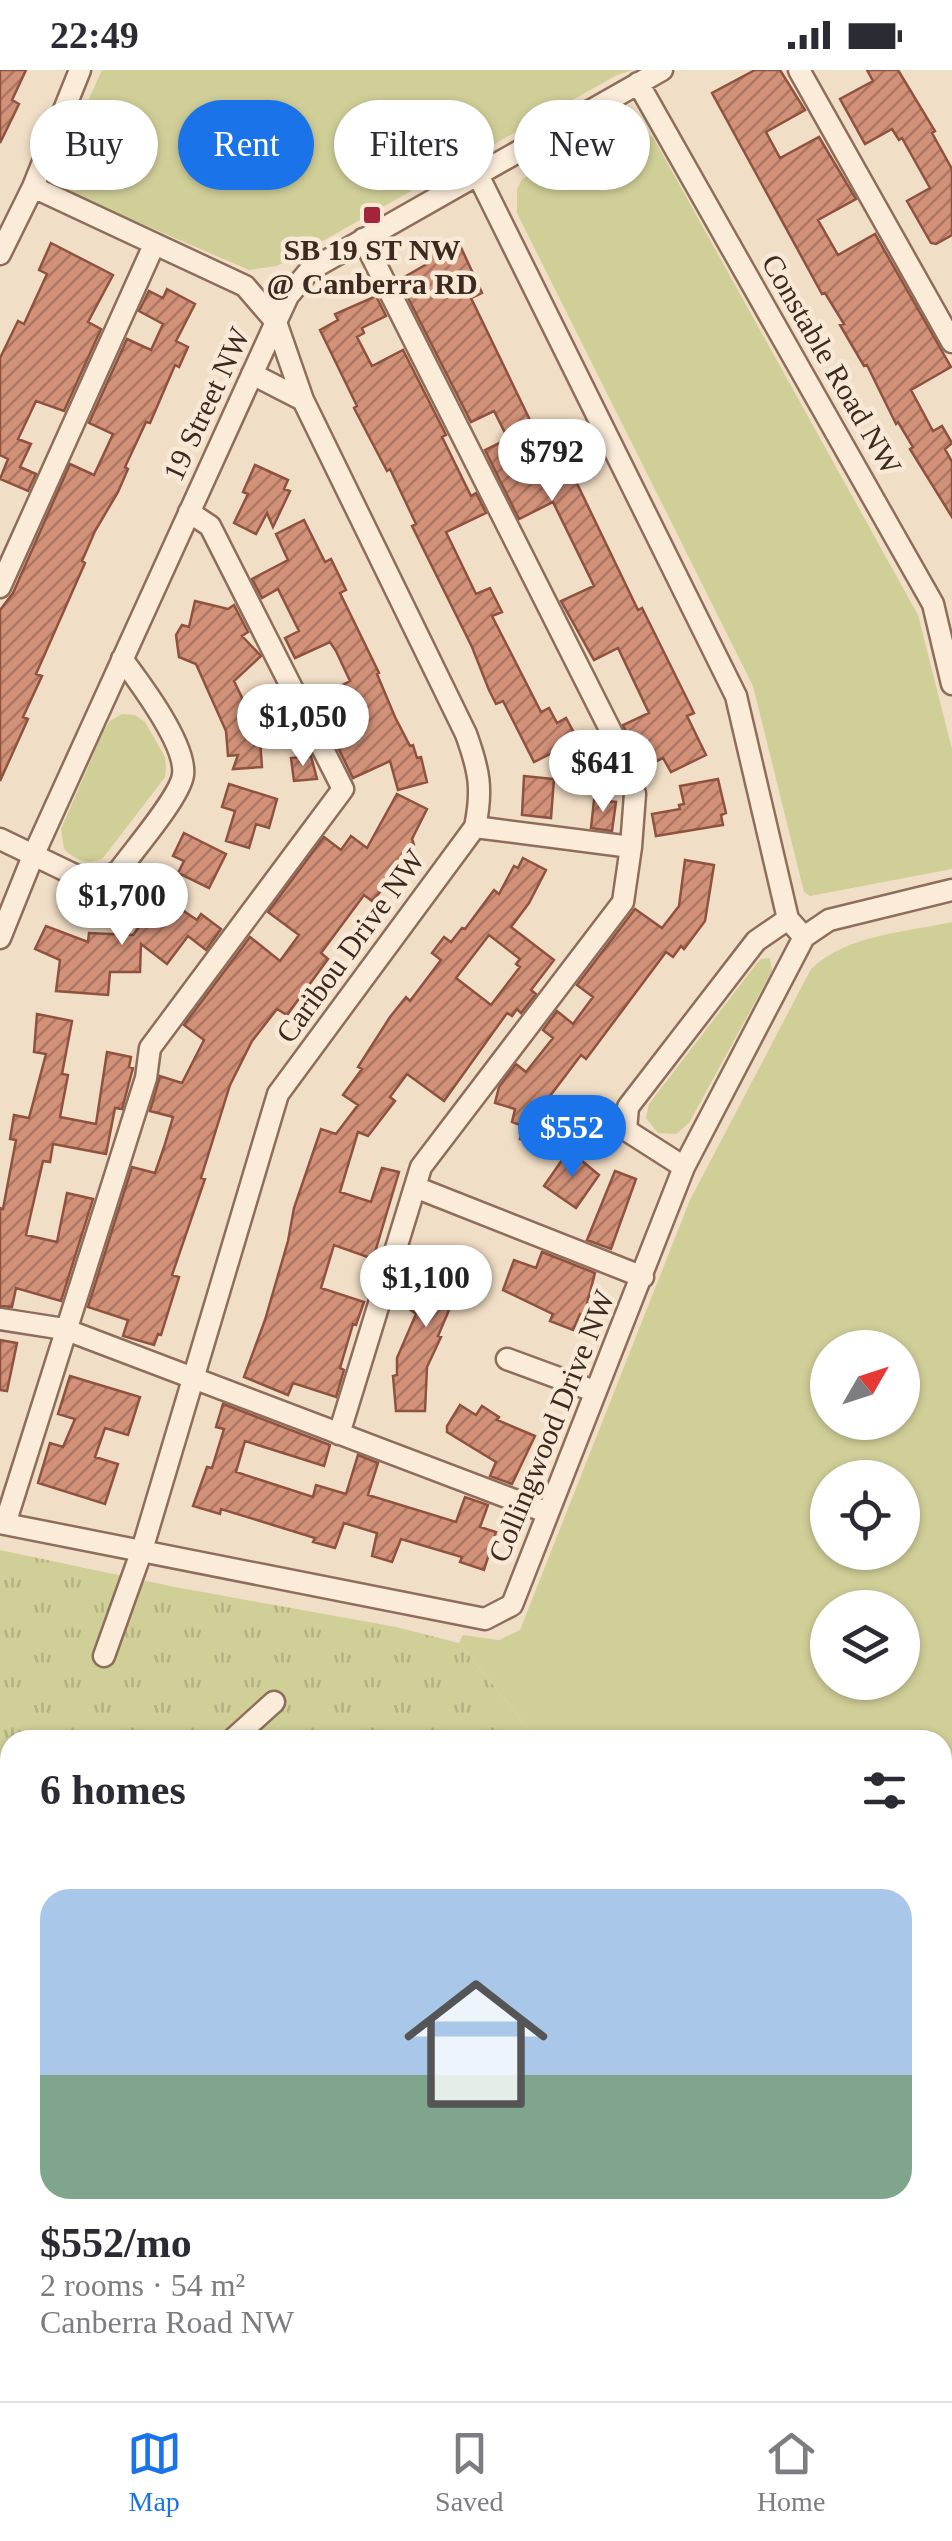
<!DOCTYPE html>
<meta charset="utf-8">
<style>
:root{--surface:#fff;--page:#f7f7f7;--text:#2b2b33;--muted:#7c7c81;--line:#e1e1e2;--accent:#1a73e8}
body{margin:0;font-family:"Times New Roman",serif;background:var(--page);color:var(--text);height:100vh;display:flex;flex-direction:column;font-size:38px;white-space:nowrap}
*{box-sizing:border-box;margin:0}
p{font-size:32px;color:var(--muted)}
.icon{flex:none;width:55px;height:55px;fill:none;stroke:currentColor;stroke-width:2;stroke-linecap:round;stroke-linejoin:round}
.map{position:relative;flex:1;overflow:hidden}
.panel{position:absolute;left:0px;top:1660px;width:952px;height:672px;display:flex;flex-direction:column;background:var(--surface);border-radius:30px 30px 0 0;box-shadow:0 2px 8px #0004}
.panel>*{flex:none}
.guide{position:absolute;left:30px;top:30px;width:892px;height:90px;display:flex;gap:20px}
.needle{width:65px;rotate:51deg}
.fabs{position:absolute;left:810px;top:1260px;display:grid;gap:20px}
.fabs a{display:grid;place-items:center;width:110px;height:110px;border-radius:50%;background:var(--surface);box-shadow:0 2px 8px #0004;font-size:50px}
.price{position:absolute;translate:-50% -85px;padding:0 22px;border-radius:35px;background:#fff;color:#222;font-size:32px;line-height:65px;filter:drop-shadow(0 2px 5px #0008)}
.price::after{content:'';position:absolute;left:50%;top:60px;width:30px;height:22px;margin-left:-15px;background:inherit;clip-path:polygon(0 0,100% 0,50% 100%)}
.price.selected{background:var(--accent);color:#fff}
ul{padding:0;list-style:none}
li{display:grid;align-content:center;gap:20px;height:530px;padding:0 40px}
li+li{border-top:2px solid var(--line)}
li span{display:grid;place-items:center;height:310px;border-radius:30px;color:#555}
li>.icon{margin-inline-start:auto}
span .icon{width:180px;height:180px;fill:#fffc;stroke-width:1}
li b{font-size:42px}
h2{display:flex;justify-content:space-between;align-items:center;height:120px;padding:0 40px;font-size:42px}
.tag{padding:0 35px;border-radius:45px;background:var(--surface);box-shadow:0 2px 8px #0004;font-size:35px;line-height:90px}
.tag.selected{background:var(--accent);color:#fff}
.status{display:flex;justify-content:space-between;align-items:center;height:70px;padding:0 50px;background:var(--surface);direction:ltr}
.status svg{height:28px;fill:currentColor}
.dock{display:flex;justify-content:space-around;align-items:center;height:140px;border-top:2px solid var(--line);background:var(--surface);font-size:28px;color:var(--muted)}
.dock a{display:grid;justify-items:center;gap:5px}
.dock .selected{color:var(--accent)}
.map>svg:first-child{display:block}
</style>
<div class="status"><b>22:49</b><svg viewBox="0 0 49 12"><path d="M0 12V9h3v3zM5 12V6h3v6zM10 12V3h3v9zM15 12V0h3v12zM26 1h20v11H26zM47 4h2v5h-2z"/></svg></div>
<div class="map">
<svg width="952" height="2331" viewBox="0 0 952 2331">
<defs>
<pattern id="grass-tufts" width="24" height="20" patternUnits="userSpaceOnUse" patternTransform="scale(2.5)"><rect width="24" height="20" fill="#d1cf98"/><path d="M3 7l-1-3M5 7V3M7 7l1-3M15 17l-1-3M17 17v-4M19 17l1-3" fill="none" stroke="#b4b283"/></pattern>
<pattern id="building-hatch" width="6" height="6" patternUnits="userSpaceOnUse" patternTransform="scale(2.5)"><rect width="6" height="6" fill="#d29179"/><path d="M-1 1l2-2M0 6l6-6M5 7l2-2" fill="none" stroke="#ac7663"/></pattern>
</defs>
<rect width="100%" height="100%" fill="#f1dec6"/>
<path fill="url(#grass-tufts)" d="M0 1480 175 1517 396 1557 459 1573 538 1670H10V2322L824 2323 823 2331H0Z"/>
<path fill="#d1cf98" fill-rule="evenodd" d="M102 0H633L617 5 296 186 277 196 249 200 70 123 59 108 63 86Z
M627 51H632L653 67 918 545 952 679V799L810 826 804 822 753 616 517 143V119L522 109Z
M122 644 135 645 145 652 165 687 166 697 165 707 156 719 103 788C88 796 75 790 64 779L61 759 104 660 110 651Z
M952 852V1887L943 1890 942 1670H538L459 1573 463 1565 499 1570 520 1560 690 1130 811 899C846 865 906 862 952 852ZM828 1278H902V1352H828ZM828 1408H902V1482H828ZM828 1538H902V1612H828Z
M770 888 772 901 689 1053 676 1064 658 1063 646 1048 649 1034 757 893 761 889Z"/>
<path fill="url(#building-hatch)" stroke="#8f523e" stroke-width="2.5" fill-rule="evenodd" d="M0 0H26L12 30 19 34 0 73Z
M755 0H780L805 40 766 62 780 88 819 67 856 129 818 150 838 185 875 164 951 297 911 320 933 361 942 356 952 373 945 379 952 392V447L910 379 913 377 898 352 896 354 867 295 864 296 840 255 844 254 825 223 822 224 712 23Z
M867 0H898L935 61 932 63 952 99V165L936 174 931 173 907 131 930 118 902 68 899 70 892 59 865 74 840 29 873 11Z
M458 171 482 223 471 228 543 377 556 370 638 540 642 538 694 643 687 646 706 685 671 702 663 688 642 698 623 655 649 643 618 578 594 590 561 531 594 516 553 432 519 449 485 380 508 369 494 341 471 352 399 210 427 194 424 188Z
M51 173 113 205 88 252 101 259 64 341 36 331 18 369 31 374 20 397 36 404 28 421 0 409 8 389 0 385V288L18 251 24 254 47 204 39 200Z
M167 219 195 234 176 271 188 277 179 297 175 295 150 353 146 352 125 397 128 399 118 422 95 461 82 491 85 493 36 604 42 606 23 647 28 649 0 711V540L13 523 70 394 94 405 113 364 89 353 127 269 151 280 163 254 139 241 149 221 163 228Z
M376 226 386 246 362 258 364 263 357 267 372 296 403 280 446 365 442 367 471 426 476 423 486 443 446 462 476 524 490 518 502 542 492 546 541 642 549 638 557 653 566 648 578 670 598 668 600 684 578 687 576 671 534 692 503 631 496 634 489 620 472 577 412 456 416 454 390 399 387 401 354 338 357 336 320 260 338 250 335 244Z
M255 395 288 410 284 419 290 421 273 457 267 443 256 464 234 453 248 424 243 422Z
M304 450 325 492 331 489 346 520 340 523 379 603 377 604 395 647 410 676 413 675 417 688 421 687 427 712 398 720 390 691 353 708 314 629 350 611 336 581 330 572 295 588 285 568 299 561 278 519 262 528 252 509 288 490 276 464Z
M195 531 228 539 234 535 248 562 242 566 261 586 234 611 256 657 259 656 262 697 233 699 238 685 228 686 226 661 196 594 179 587 176 565 182 555 189 557Z
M311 686 317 709 294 711 291 688Z
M524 706 554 709 551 748 522 745Z
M718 709 726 743 721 745 723 755 656 766 652 744 680 739 679 735 684 734 680 716Z
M229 714 277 729 269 758 256 754 249 778 226 771 235 741 222 737Z
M397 724 427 739 412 769 414 775 404 795 372 831 364 825 321 883 328 889 287 945 277 939 252 971 230 1015 201 1108 205 1109 172 1205 179 1207 161 1265 158 1264 154 1275 123 1266 128 1250 88 1237 132 1097 155 1103 164 1077 173 1047 150 1041 160 1006 182 1013 204 970 184 955 250 867 280 891 299 865 268 842 324 767 341 780 351 766 367 778Z
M594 730 616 732 612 761 591 758Z
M184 763 226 784 209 818 178 803 184 791 173 786Z
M523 788 546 800 529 833 511 857 554 890 531 920 536 924 521 943 517 939 512 946 507 943 444 1031 407 1004 390 1027 395 1031 368 1066 358 1062 340 1122 371 1132 382 1098 399 1102 373 1189 334 1175 321 1218 364 1232 356 1255 353 1254 340 1298 344 1300 336 1327 293 1313 288 1325 244 1307 265 1250 288 1171 294 1138 321 1059 336 1064 358 1035 343 1025 362 999 358 997 390 947 406 927 410 931 441 890 432 883 444 867 451 872 462 858 465 859 494 820 499 824 514 796 518 798ZM489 865 520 889 516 894 520 897 491 935 456 908Z
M685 790 714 795 705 851 684 879 681 876 673 887 666 882 586 989 581 985 547 1030 561 1033 549 1077 520 1069 523 1056 512 1052 515 1039 495 1033 499 1017 516 994 526 1002 553 968 543 960 557 941 573 954 593 927 577 915 635 839 662 858 679 836Z
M160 829H166L197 850 201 844 221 859 206 880 188 866 167 894 141 874 140 902H110L108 925 56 921 60 890 35 879 46 856 88 872 89 863 133 865Z
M37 944 72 951 62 1004 68 1005 60 1047 96 1054 107 982 131 987 129 997 133 998 122 1039 115 1038 106 1084 53 1074 50 1092 43 1091 26 1165 57 1172 67 1123 93 1129 61 1231 16 1218 12 1237 0 1236V1138L3 1139 16 1070 10 1069 14 1045 29 1048 46 984 34 982Z
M569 1080 599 1105 576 1138 544 1116Z
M615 1101 636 1109 611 1179 587 1170Z
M542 1182 595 1203 584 1245 580 1244 573 1260 550 1251 553 1244 503 1220 514 1190 536 1198Z
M460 1186 477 1209 452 1233 438 1266 441 1267 427 1297 425 1341H396L393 1306 397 1305V1288L416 1244 395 1228 397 1222 408 1208 419 1217Z
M0 1270 17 1273 7 1321 0 1320Z
M70 1306 140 1327 128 1365 105 1358 95 1387 118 1394 105 1434 38 1413 50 1373 63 1377 75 1349 58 1344Z
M223 1334 330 1375 324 1396 245 1371 236 1402 313 1427 316 1415 346 1424 358 1385 378 1393 368 1425 456 1452 465 1427 488 1435 480 1457 496 1462 484 1500 460 1492 462 1487 401 1469 392 1492 372 1486 377 1463 344 1453 335 1478 313 1472 315 1468 221 1439 220 1444 193 1436 207 1397 212 1398 224 1359 216 1357Z
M460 1335 476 1345 482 1336 499 1347 497 1350 535 1366 512 1414 490 1406 496 1392 447 1362V1356Z"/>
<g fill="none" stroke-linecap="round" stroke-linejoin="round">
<defs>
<path id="minor" d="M799 0 952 272
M638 13 933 534 952 614
M478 105 736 626 788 849 804 867
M33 117 245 216 276 252 303 330 466 664C479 700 483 719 475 757L278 1024 142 1480 104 1586
M363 169 627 693 635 724 631 777 475 757
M0 184 33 117 80 0
M252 304 303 330
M0 517 154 175
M0 769 81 808 97 811 118 802C133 781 180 727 183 705 187 675 140 613 122 589
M0 868 33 786 276 252 288 226 310 200 662 0
M684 1097 626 1060 628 1037 756 871 788 849
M415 1117 643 1207
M0 1249 64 1259 546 1442
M507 1289 594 1321
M339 1364 421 1097 623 832 631 777
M0 1453 485 1549 512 1535 684 1097 804 867 829 850 952 820
M5 1454 146 1008 150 978 343 719 210 456 189 442
M232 1670 274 1632
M942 2014 952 2012
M942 2148 952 2145
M942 2276 952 2274
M859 2331V2322"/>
</defs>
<use href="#minor" stroke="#8e6e5a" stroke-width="25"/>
<use href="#minor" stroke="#fbecda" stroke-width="20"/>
</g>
<rect fill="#a22539" stroke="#f8e9d6" stroke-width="4" x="362" y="135" width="20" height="20" rx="5"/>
<g text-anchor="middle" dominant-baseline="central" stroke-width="9" stroke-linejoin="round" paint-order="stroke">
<g font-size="30" font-weight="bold" fill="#3d291f" stroke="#f8e9d6">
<text x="372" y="179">SB 19 ST NW<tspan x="372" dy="34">@ Canberra RD</tspan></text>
</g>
<g font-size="30" fill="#3d291f" stroke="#f8e9d6">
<text transform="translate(832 294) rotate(60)">Constable Road NW</text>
<text transform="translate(206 334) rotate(-65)">19 Street NW</text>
<text transform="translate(350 876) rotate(-54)">Caribou Drive NW</text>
<text transform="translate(551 1356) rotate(-68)">Collingwood Drive NW</text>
</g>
</g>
</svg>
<div class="fabs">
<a><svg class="needle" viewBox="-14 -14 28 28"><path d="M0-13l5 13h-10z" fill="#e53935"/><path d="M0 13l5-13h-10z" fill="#7c7c81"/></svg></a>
<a><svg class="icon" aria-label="locate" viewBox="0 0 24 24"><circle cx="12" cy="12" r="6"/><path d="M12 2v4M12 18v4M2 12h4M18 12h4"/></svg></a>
<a><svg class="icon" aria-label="layers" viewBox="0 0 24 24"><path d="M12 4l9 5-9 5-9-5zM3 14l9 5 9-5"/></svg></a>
</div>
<b class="price" style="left:552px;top:434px">$792</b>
<b class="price" style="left:303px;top:699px">$1,050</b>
<b class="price" style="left:603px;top:745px">$641</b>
<b class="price" style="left:122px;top:878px">$1,700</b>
<b class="price selected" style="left:572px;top:1110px">$552</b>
<b class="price" style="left:426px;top:1260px">$1,100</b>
<div class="guide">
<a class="tag">Buy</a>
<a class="tag selected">Rent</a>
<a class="tag">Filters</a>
<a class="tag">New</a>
</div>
<section class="panel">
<h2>6 homes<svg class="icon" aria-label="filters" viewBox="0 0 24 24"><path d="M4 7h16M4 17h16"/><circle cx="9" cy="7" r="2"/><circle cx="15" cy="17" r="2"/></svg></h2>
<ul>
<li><span style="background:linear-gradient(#a9c7e8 60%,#7fa58c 0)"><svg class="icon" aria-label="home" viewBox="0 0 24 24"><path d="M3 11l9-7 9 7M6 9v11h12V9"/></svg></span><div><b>$552/mo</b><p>2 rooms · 54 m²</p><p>Canberra Road NW</p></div></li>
</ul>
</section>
</div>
<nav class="dock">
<a class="selected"><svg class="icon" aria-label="map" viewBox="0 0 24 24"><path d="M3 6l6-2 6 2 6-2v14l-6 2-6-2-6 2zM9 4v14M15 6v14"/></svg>Map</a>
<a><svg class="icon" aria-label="saved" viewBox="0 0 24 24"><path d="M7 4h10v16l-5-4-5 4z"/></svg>Saved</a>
<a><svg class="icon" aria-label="home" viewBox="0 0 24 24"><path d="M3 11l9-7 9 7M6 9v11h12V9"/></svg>Home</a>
</nav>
